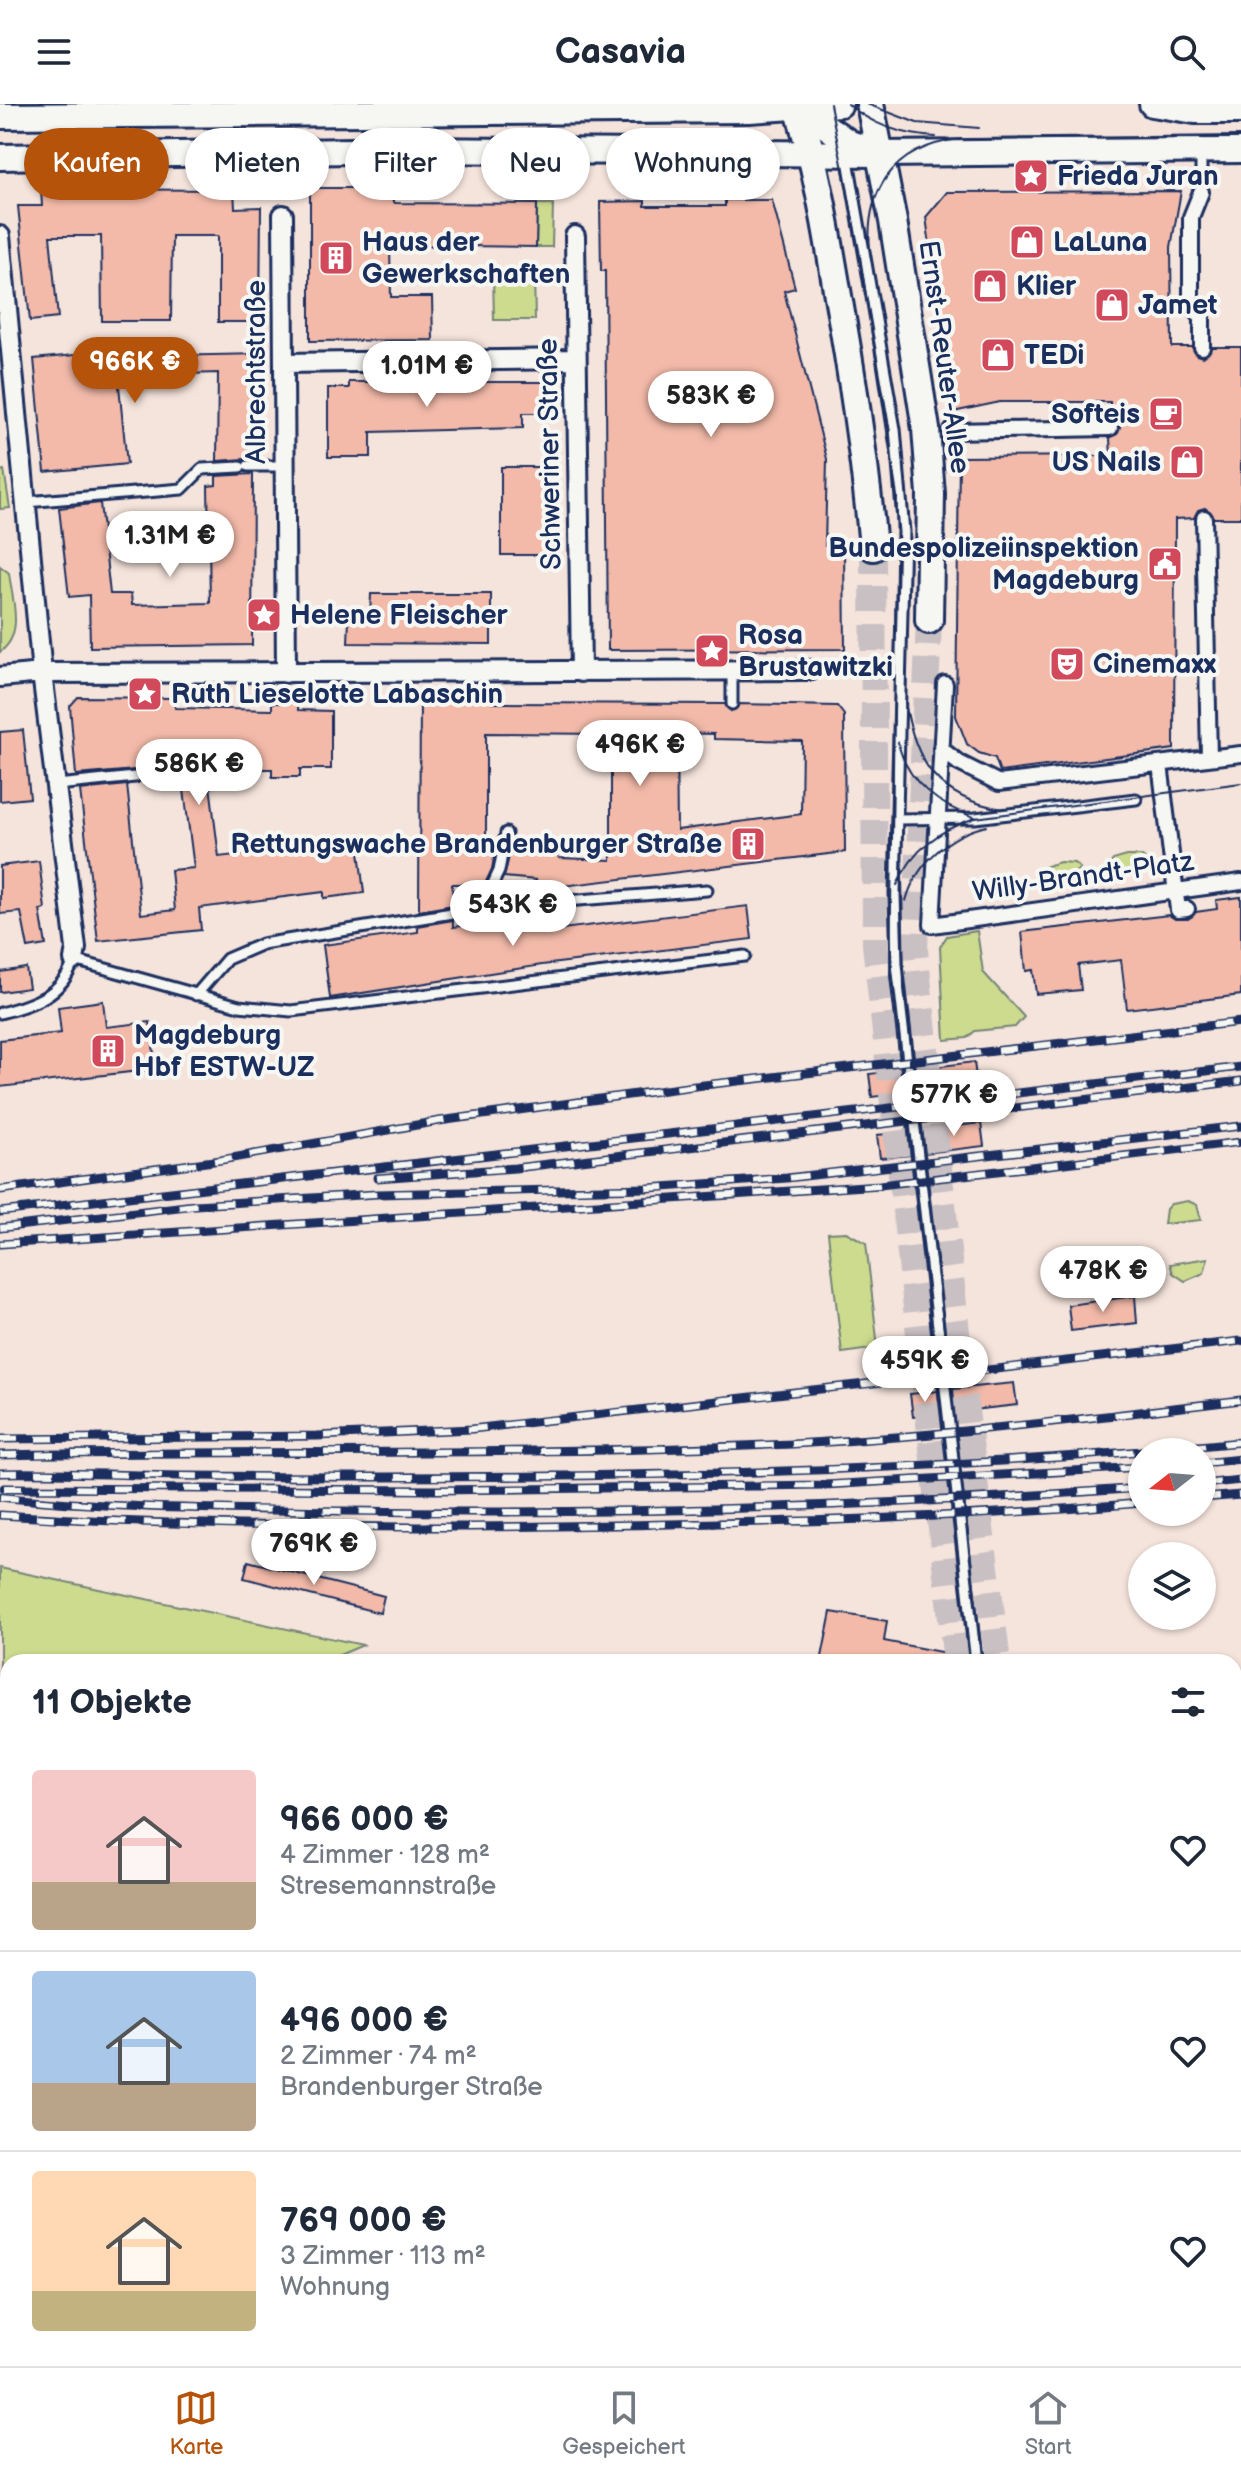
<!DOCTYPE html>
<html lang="de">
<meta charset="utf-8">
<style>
:root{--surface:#fff;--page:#f6f6f7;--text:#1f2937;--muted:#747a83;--line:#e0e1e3;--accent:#b45309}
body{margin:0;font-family:"Balsamiq Sans",sans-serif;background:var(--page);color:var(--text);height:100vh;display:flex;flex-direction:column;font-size:30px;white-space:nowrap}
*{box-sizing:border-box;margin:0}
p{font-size:26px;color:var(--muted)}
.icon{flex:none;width:44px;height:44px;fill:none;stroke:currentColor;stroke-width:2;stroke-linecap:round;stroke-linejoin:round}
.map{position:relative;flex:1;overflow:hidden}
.details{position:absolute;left:0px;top:1550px;width:1242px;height:712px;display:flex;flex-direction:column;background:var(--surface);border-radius:24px 24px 0 0;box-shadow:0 2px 6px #0004}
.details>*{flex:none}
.top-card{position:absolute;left:24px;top:24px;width:800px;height:72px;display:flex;gap:16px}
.needle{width:52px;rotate:253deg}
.tools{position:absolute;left:1128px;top:1334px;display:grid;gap:16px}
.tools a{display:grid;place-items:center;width:88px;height:88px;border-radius:50%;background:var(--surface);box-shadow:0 2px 6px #0004;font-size:40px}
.price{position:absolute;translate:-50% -68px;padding:0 18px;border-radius:28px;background:#fff;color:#222;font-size:26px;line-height:52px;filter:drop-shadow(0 2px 4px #0008)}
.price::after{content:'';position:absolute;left:50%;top:48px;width:24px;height:18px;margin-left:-12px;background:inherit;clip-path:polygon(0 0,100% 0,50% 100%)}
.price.current{background:var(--accent);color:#fff}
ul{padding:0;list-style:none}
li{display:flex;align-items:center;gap:24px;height:200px;padding:0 32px}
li+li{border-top:2px solid var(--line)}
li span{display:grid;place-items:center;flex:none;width:224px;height:160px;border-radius:8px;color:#555}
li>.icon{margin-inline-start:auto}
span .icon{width:96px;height:96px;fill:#fffc;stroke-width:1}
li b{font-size:34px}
h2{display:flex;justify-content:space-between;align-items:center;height:96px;padding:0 32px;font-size:34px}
.chip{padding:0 28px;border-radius:36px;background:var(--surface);box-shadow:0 2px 6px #0004;font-size:28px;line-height:72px}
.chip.current{background:var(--accent);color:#fff}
header{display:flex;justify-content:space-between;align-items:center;height:104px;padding:0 32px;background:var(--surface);font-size:36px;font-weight:600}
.menu{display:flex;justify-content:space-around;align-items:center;height:112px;border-top:2px solid var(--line);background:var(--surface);font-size:22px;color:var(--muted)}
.menu a{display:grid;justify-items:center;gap:4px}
.menu .current{color:var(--accent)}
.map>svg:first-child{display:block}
</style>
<header><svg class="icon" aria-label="menu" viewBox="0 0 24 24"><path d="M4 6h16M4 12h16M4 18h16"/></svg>Casavia<svg class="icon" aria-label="search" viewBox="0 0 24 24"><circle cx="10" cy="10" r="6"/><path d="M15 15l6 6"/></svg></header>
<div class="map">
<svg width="1241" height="2262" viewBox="0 0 1241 2262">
<rect width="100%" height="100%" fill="#f5e4dc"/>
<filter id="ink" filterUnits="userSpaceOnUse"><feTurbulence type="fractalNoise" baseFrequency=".0125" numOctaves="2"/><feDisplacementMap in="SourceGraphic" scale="16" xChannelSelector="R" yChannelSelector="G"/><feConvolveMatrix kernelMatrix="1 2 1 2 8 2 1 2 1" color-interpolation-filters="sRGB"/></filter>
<g filter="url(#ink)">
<path fill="#cddb8f" stroke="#748576" stroke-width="2" d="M537 100H553L552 143H536Z
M493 170H534L535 216H494Z
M4 366 10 404 0 405V367Z
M0 462 9 469C12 495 25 530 0 548Z
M1127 752H1141L1147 757 1143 765 1118 769 1108 763 1113 756Z
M1060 758 1074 759 1080 764 1068 776H1052L1041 769 1046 762Z
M977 827 983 868 1024 913 1015 923 975 927 967 934 945 936 940 843 947 832Z
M1188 1097 1197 1101 1201 1116 1164 1120 1166 1105 1171 1100Z
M846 1128 866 1139 878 1244 842 1249 828 1129Z
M1208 1154 1204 1169 1185 1177 1173 1169 1170 1160Z
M0 1464 363 1541 323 1558H8V1822L0 1820Z
M1234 1827 1241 1829V1961L1234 1967Z
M0 1913 8 1915V1973L0 1983Z
M1241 1986V2048L1234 2046V1991Z
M8 2009V2149L0 2133V2023Z
M95 2254H474L464 2262H100Z
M657 2254H941L925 2262H663Z"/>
<path fill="#f3baa9" stroke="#1b2f5e" stroke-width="2" fill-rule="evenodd" d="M310 84H366V88H386L395 99 537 100 536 143 390 141 391 193H432L433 236 310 237Z
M41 85 234 86 235 104 261 103 260 218H218V132H172L171 217H102L101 132H50L58 214 30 217 18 102H42Z
M1181 87 1171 143 1172 243H1192L1196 251 1203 253 1212 243H1241V414H1214L1205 404 1198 406 1194 414 1175 415 1174 645 1000 668 995 654 979 649 967 640 956 612 959 353 1111 352 1110 334 1118 329 1120 323 1110 314V298H1000L953 308 926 113 947 88Z
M725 96H772L795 184 784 187 827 355 825 442H844L845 545 608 546 605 167H601L600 98 645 97V102H725Z
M116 247V253L260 250 259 354 217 357 218 269 118 272 127 360 45 368 34 255Z
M349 278H552V309H523V324L371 328V353H328V284H349Z
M501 363H551V451H501Z
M253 370 252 541 90 543 89 491 69 493 59 404 100 399 110 490H131L132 501 210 499 208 382 216 381V372Z
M371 490H491V540L348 539 349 515H370Z
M420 589H492V599L725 600 731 607 739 600 837 602 844 611 845 748 538 785 536 776 504 773 511 744H555L559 754 611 756V644L606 630 486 629V743H496L492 765 485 780H452L453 801 419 807ZM676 629 714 630V635L802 637 801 710 677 726Z
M78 593 174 594 175 604 272 606V599H298V606L331 607V665H300V673H272V665H208L219 753 318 741V736L357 731 364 789 324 794V788L199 804 201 826 98 837 80 686 127 681 141 810 175 806 171 766 194 764 181 662 76 671 70 602Z
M23 626 30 694 0 697V628Z
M39 757 45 805 40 806 46 841 28 844 21 808 0 810V762Z
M1241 793V891L1127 905 1121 856 1078 861 1081 886 1036 890 1033 866 1026 867 1022 828 1169 811 1175 815H1188L1196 808 1217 805 1216 796Z
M748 802 752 835 542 861 330 894 323 841 418 828V822L453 816V823L535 812 538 828Z
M26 864 29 884 0 888V868Z
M103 897 106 923 150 918 156 965 0 983V936L61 929 58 903Z
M974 958 977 981 919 988 916 965Z
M902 966 904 989 872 993 869 970Z
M981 1019 984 1042 926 1049 923 1026Z
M908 1028 911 1051 880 1054 877 1031Z
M1135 1192 1137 1219 1071 1227 1068 1201Z
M1014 1279 1017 1301 955 1308 953 1285Z
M938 1287 940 1310 913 1313 910 1290Z
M248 1457 384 1492 380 1509 244 1474Z
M831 1508 887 1517 884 1537 946 1549 945 1558H821Z"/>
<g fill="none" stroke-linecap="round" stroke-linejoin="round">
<path stroke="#c9c0c3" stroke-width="26" stroke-dasharray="26 13" stroke-linecap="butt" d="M873 443 875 840 956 1558
M929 516 915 846 963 1283 998 1558"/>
<defs>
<path id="service" d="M847 50 895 325 904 428 895 790 897 860 976 1558
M1201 67V46
M248 362H285
M26 398 182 385 202 365 240 363
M732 600V566
M57 681 135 673
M897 715 975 714 1136 695
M489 803 488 790 499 767 506 729
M196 891 227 855 262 840 489 803 707 786
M0 909C32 901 63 891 74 856L239 902 291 907 745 852
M1234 1640H1241
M1234 1675 1241 1667
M1234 1716 1241 1708
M1234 1745 1241 1746"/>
<path id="pedestrian" d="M1201 88 1191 113V199L1202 214V243
M952 327 1110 324
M1204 414 1209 654
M945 580 932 821 1241 778
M941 645 959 659 999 679 1241 650
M1160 660 1178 806 1187 805"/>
<path id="minor" d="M283 111 286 569
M0 132 42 569 76 844 74 856
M575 132 581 568
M284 259 576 255
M0 573 42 569 811 566"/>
<path id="tertiary" d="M1152 0 1195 7H1241
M798 3 850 39 867 45
M0 12 749 6 840 0
M0 53 415 46 881 50 1241 46
M0 2170 8 2183
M54 2254 59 2262
M1041 2254 1043 2262
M970 2262 983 2254"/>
<path id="secondary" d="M797 0C817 63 827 127 838 192 853 276 865 358 873 443
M870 0 893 117 926 325 931 390 929 516
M1234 1802 1241 1803
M1234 2203 1241 2205
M1103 2254 1136 2262
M1211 2262H1235"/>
<path id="trunk" d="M0 1850 8 1852
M0 1899 8 1901
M0 1998 8 1988
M1234 2068 1241 2070
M1234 2092 1241 2095"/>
</defs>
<use href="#service" stroke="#1b2f5e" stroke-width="15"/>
<use href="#pedestrian" stroke="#1b2f5e" stroke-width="20"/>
<use href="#minor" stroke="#1b2f5e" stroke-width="24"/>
<use href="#tertiary" stroke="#1b2f5e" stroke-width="30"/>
<use href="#secondary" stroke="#1b2f5e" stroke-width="32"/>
<use href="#trunk" stroke="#1b2f5e" stroke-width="38"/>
<use href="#service" stroke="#f6f6f2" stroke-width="9"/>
<use href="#pedestrian" stroke="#f6f6f2" stroke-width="14"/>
<use href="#minor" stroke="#f6f6f2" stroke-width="18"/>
<use href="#tertiary" stroke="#f6f6f2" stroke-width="24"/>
<use href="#secondary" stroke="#f6f6f2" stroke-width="26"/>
<use href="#trunk" stroke="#f9deab" stroke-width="32"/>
<path stroke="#1b2f5e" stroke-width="2" d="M830 0 859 146 897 392 890 872 969 1558
M848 0C873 22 904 31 936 33
M867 0 917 19 979 24
M871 156C862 89 891 43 961 35L1241 34
M905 597C915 659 938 695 1003 705
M898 638C906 678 940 703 977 714
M902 771 904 885 983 1558
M897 781C913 745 939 726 975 714L1241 679
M906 797C916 759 950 730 987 722
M1234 2225 1241 2227
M1234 2239 1241 2240
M1091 2254V2262
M1103 2254V2262
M1010 2262 1028 2254
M1037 2262 1055 2254
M1118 2262 1126 2254
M1142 2262 1153 2254"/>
<defs>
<path id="rail" d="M377 1074 515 1064 1241 977
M0 1086 221 1056 439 1017 687 983 1241 918
M0 1108 1241 963
M0 1124 195 1101 377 1090 649 1084 787 1074 1241 1022
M0 1140 880 1081 1241 1038
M0 1335 317 1332 472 1325 1241 1237
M0 1351C264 1346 529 1352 793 1340 943 1332 1092 1314 1241 1296
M1202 1359 1241 1355
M0 1369C60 1368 121 1371 181 1372 532 1375 891 1373 1241 1338
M1202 1380 1241 1376
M4 1384 435 1386 825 1381 1142 1363
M0 1393C115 1405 229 1405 344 1407 610 1411 877 1403 1142 1384
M1202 1394 1241 1391
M0 1411C206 1424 411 1425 616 1421 792 1418 967 1414 1142 1399"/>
</defs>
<use href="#rail" stroke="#1b2f5e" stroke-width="9"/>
<use href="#rail" stroke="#f6f6f2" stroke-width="6" stroke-dasharray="18" stroke-linecap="butt"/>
</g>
</g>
<defs>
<symbol id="sight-square" viewBox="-11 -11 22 22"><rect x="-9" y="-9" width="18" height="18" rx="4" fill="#d1495b" stroke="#f6f6f2"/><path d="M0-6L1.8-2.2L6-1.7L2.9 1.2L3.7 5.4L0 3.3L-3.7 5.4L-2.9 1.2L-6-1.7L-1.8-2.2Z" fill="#fff"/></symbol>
<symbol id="shop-square" viewBox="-11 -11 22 22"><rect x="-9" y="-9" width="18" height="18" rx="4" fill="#d1495b" stroke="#f6f6f2"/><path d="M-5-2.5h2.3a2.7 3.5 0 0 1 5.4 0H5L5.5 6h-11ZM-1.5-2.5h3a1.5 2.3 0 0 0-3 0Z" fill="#fff"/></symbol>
<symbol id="building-square" viewBox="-11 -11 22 22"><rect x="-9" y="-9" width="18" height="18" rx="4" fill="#d1495b" stroke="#f6f6f2"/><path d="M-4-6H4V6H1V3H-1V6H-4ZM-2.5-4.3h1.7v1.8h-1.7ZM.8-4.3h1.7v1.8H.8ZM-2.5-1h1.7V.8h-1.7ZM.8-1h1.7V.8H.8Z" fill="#fff"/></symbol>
<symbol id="cafe-square" viewBox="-11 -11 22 22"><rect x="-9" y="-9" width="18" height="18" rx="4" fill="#d1495b" stroke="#f6f6f2"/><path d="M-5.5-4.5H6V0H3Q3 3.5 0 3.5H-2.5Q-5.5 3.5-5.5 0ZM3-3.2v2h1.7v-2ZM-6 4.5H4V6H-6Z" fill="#fff"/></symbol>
<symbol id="civic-square" viewBox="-11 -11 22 22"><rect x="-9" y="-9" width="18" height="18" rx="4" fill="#d1495b" stroke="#f6f6f2"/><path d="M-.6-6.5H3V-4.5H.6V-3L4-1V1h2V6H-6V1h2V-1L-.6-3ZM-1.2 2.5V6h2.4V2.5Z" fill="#fff"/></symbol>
<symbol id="theatre-square" viewBox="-11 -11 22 22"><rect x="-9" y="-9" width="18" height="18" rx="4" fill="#d1495b" stroke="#f6f6f2"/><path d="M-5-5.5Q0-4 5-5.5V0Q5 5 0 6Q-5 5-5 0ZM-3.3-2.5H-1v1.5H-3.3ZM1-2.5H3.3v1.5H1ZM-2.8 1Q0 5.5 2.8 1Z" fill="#fff"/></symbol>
</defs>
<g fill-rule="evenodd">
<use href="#sight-square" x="1011" y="52" width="40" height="40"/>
<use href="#shop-square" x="1007" y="118" width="40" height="40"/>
<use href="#building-square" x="316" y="134" width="40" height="40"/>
<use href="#shop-square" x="970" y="162" width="40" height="40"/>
<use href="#shop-square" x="1092" y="181" width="40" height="40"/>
<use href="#shop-square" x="978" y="231" width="40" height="40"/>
<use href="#cafe-square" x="1146" y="290" width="40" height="40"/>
<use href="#shop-square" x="1167" y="338" width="40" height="40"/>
<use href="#civic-square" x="1145" y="440" width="40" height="40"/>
<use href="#sight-square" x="244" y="491" width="40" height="40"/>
<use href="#sight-square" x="692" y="527" width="40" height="40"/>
<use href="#theatre-square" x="1047" y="540" width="40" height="40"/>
<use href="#sight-square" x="125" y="570" width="40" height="40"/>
<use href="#building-square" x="728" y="720" width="40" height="40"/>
<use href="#building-square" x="88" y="927" width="40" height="40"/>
</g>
<g text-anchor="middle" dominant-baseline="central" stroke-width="8" stroke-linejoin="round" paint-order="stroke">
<g font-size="28" font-weight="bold" fill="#1b2f5e" stroke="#f6f6f2" text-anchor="start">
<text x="1057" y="72">Frieda Juran</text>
<text x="362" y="138">Haus der<tspan x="362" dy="32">Gewerkschaften</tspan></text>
<text x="1053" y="138">LaLuna</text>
<text x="1016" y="182">Klier</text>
<text x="1138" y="201">Jamet</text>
<text x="1024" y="251">TEDi</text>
<text x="1140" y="310" text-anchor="end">Softeis</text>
<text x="1161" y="358" text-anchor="end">US Nails</text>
<text x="1139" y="444" text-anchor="end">Bundespolizeiinspektion<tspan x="1139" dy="32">Magdeburg</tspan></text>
<text x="290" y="511">Helene Fleischer</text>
<text x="738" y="531">Rosa<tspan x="738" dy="32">Brustawitzki</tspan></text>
<text x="1093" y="560">Cinemaxx</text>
<text x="171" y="590">Ruth Lieselotte Labaschin</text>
<text x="722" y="740" text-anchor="end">Rettungswache Brandenburger Straße</text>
<text x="134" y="931">Magdeburg<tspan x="134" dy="32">Hbf ESTW-UZ</tspan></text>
</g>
<g font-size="28" fill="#1b2f5e" stroke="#f6f6f2">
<text transform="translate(944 253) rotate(82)">Ernst-Reuter-Allee</text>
<text transform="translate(256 268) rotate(-90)">Albrechtstraße</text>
<text transform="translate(550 350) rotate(-91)">Schweriner Straße</text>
<text transform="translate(1083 773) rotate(-8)">Willy-Brandt-Platz</text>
</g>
</g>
</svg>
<div class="tools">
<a><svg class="needle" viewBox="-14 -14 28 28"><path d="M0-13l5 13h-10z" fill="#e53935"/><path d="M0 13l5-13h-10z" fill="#747a83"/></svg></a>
<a><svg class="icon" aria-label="layers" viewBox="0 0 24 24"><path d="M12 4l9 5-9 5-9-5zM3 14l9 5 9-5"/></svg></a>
</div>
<b class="price current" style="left:135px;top:301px">966K €</b>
<b class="price" style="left:427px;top:305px">1.01M €</b>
<b class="price" style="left:711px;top:335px">583K €</b>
<b class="price" style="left:170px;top:475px">1.31M €</b>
<b class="price" style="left:640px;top:684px">496K €</b>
<b class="price" style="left:199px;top:703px">586K €</b>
<b class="price" style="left:513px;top:844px">543K €</b>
<b class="price" style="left:954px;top:1034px">577K €</b>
<b class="price" style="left:1103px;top:1210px">478K €</b>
<b class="price" style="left:925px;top:1300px">459K €</b>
<b class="price" style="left:314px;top:1483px">769K €</b>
<div class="top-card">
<a class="chip current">Kaufen</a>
<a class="chip">Mieten</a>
<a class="chip">Filter</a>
<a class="chip">Neu</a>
<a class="chip">Wohnung</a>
</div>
<section class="details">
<h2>11 Objekte<svg class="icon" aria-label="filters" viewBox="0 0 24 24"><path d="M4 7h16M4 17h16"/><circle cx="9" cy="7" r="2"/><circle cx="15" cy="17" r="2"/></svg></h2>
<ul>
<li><span style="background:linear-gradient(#f6c9c9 70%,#b9a48a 0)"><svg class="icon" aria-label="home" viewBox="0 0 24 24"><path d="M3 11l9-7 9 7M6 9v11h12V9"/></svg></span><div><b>966 000 €</b><p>4 Zimmer · 128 m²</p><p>Stresemannstraße</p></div><svg class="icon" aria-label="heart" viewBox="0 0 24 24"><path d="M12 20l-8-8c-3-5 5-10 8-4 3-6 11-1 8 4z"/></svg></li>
<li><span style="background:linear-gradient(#a9c7e8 70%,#b9a48a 0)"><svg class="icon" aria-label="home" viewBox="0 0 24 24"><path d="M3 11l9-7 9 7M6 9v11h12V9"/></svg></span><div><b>496 000 €</b><p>2 Zimmer · 74 m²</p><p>Brandenburger Straße</p></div><svg class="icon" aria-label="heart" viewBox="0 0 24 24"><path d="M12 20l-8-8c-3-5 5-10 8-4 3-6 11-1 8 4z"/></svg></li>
<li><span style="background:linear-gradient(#ffd9b3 75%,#c2b280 0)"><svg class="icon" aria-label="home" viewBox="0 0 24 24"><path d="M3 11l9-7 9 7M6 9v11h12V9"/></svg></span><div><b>769 000 €</b><p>3 Zimmer · 113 m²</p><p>Wohnung</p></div><svg class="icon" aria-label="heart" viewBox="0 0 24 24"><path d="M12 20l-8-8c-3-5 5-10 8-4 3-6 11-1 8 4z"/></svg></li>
</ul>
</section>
</div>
<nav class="menu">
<a class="current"><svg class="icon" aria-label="map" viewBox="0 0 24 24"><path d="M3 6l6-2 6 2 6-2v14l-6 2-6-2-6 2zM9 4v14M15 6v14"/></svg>Karte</a>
<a><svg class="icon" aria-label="saved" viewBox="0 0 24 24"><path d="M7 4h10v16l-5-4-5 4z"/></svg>Gespeichert</a>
<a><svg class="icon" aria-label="home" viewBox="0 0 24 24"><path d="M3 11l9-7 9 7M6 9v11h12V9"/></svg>Start</a>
</nav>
